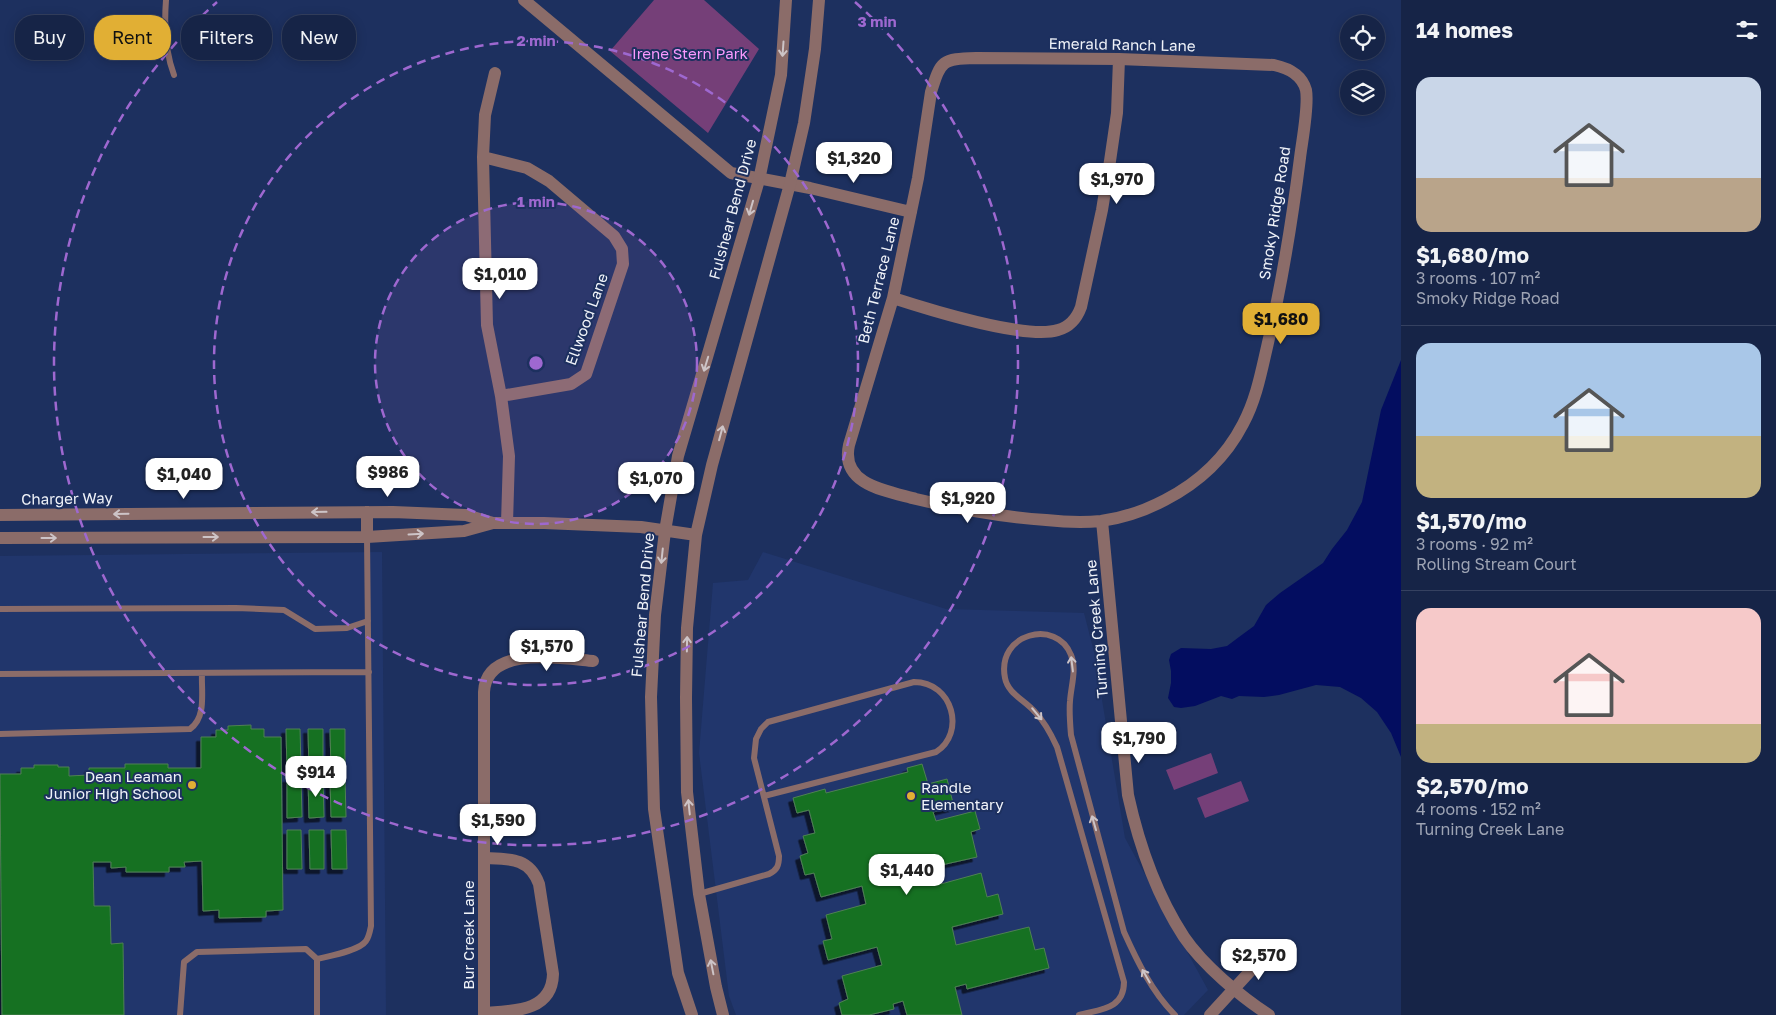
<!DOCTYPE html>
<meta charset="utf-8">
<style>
:root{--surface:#162447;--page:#1f2c4e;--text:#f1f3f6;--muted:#9ea4b4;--line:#354160;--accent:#e1af34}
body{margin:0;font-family:"Golos Text",sans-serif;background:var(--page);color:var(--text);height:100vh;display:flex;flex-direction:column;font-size:19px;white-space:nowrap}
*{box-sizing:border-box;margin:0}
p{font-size:16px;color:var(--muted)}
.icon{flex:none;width:28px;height:28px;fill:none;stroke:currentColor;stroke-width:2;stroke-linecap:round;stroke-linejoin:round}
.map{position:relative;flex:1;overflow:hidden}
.details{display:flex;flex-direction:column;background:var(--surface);width:375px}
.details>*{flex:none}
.top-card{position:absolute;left:15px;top:15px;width:475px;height:45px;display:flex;gap:10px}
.buttons{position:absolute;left:1340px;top:15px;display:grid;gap:10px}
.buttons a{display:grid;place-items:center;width:45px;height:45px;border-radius:50%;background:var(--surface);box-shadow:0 2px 12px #0003,0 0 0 1px var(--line);font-size:25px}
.price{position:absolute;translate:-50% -42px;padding:0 11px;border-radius:10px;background:#fff;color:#222;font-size:16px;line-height:32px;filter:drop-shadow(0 1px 2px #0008)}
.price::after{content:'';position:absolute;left:50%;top:30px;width:15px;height:11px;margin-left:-8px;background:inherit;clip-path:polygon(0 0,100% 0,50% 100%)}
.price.selected{background:var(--accent);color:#111}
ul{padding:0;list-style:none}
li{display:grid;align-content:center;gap:10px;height:265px;padding:0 15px}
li+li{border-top:1px solid var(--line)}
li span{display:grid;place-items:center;height:155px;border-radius:15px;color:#555}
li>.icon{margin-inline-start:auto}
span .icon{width:90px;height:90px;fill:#fffc;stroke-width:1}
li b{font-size:21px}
h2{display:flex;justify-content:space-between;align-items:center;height:60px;padding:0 15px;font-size:21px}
.tag{padding:0 18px;border-radius:20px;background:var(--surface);box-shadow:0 2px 12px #0003,0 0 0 1px var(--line);font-size:18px;line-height:45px}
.tag.selected{background:var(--accent);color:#111}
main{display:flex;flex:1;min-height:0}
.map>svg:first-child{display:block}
</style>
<main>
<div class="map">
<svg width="1401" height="1015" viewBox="0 0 1401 1015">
<defs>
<filter id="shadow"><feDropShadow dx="-4.5" dy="4.5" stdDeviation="0" flood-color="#0009"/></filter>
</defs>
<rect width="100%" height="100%" fill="#1d305f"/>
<path fill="#21366c" d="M382 552 386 1015H0V556Z
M763 552 946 609 1084 613 1094 652 1125 838 1208 990 1184 1015H736L729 996 699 753 713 583 748 580Z"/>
<path fill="#753f78" d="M654 0H704L759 49 708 133 610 51Z
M1211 753 1218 773 1174 790 1166 770Z
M1241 781 1249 801 1205 818 1197 798Z"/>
<path fill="#030d60" d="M1401 360V757L1391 733 1377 712 1361 698 1340 687 1316 685 1279 695 1264 697 1239 696 1232 699 1221 696 1195 706 1181 708 1174 707 1168 698 1171 683V671L1169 660 1171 654 1181 648 1211 649 1227 646 1239 637 1254 626 1266 605 1280 593 1323 563 1332 549 1347 530 1362 502 1381 410Z"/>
<path fill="#127124" stroke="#508052" filter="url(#shadow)" d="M251 725V729H264V737H281L283 910 266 911V917L219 918V910L203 911 202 861 184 862 185 867H169V872H126V867L111 868V862H93L94 906H110L111 944 123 943 124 1015H2L0 774H21V768H34V765H58V767H69V776L89 775V768H125V764H168V768H201V737H216V730H228V726Z
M286 729H300L301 768 287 769Z
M308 729H323V768L309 769Z
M330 729H345V768H331Z
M922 764 928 784 947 779 954 807 933 812 936 821 975 811 980 829 971 832 977 857 937 866 941 884 981 873 987 897 998 894 1003 914 952 927 956 945 1029 927 1035 950 1044 948 1049 968 967 989 966 984 955 987 962 1015H907L903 1001 893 1004 894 1009 869 1015H842L839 1003 848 999 842 976 882 965 877 947 828 960 823 941 832 939 826 915 866 904 862 886 821 897 814 873 805 875 800 856 808 853 803 836 815 833 809 810 797 813 793 798 825 789 826 793 908 772 907 768Z
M287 778H301L302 817 287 818Z
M308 778H323L324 817 309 818Z
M330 778H345L346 817H331Z
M287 830H301L302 869H287Z
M309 830H324V869H310Z
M331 830H346L347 869H332Z"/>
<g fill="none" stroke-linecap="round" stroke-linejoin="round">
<path stroke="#8b6c69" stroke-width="6" d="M166 0C164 26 165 51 174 75
M0 609 236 608 284 610 315 629 347 628 368 621
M0 674 369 672
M0 734 190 729C207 717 201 691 202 673
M699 894 769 874C777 870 779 866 779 856L754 758 756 739 761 729 768 722 914 682C953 682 966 733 936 752L764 796
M317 959C329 956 359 951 366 941 369 937 370 931 371 926L367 537
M180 1015 184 962 197 952 306 949 317 959V1015
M1079 1015C1101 1009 1124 1009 1124 982L1057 747C1051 734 1045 722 1035 712 1025 700 1008 694 1005 678 996 633 1057 618 1071 655 1077 669 1071 686 1070 701 1069 712 1070 723 1071 735L1124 932C1137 961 1152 992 1175 1015"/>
<path stroke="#8b6c69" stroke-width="12" d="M524 0 731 173 810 188 911 212
M976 58 1119 59 1274 65C1288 68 1302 75 1306 90 1309 106 1302 141 1300 158 1292 221 1282 284 1267 347 1261 373 1256 400 1243 424 1226 457 1198 483 1165 500 1146 510 1123 518 1101 521 1082 523 1064 522 1046 520 1002 517 958 509 916 499 887 491 840 485 849 445L893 298 918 178 931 92C941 60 942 59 976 58Z
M495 73 485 115 483 157 487 325 501 396 509 456 507 523
M483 157 527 168 549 181 614 236 622 249 623 264 586 374 571 384 501 396
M893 298C927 309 1026 340 1058 330 1069 327 1077 318 1081 307L1102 210 1110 161 1117 113 1119 59
M1102 521 1128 795C1139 845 1156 894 1184 937 1203 965 1241 997 1269 1015
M484 858C509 859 529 857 539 884L553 974C552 1012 513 1011 484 1013
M484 1015V692C486 645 561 658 593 661
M1210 1015 1265 955"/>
<path stroke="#8b6c69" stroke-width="12" d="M367 512V537
M0 515 393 512 466 515 493 523
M0 538 367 537 464 531 493 523H544L641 527 696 535
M692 1015 678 973 654 809 651 697 655 615 665 531 678 456 759 180 781 75 786 0
M723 1015 716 987 699 894 687 792 686 698 687 628 696 535 712 465 790 184 804 123 815 49 819 0"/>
</g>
<defs><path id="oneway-shaft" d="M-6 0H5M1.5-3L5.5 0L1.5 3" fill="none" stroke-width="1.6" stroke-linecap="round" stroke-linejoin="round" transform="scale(1.25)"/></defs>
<g stroke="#cdc4c7">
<use href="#oneway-shaft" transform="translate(783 49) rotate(94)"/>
<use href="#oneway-shaft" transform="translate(751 208) rotate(106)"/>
<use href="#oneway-shaft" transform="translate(706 364) rotate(107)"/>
<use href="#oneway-shaft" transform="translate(721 433) rotate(-75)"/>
<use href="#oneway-shaft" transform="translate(319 512) rotate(179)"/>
<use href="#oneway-shaft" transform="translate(121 514) rotate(179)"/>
<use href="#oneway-shaft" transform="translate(416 534) rotate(-3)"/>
<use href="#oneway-shaft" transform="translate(211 537)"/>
<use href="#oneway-shaft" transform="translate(49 538)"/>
<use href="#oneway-shaft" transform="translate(662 556) rotate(96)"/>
<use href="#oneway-shaft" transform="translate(687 644) rotate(-89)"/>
<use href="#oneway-shaft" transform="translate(1072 664) rotate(-97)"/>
<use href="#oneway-shaft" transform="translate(1037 714) rotate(50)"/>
<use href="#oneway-shaft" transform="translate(689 807) rotate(-96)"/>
<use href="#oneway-shaft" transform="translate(1094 823) rotate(-106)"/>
<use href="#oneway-shaft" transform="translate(712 967) rotate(-101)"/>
<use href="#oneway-shaft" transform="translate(1146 976) rotate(-120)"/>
</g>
<circle cx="536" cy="363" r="161" fill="#9e68d0" fill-opacity=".12"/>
<g fill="none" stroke="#9e68d0" stroke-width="2.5" stroke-dasharray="9 6">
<circle cx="536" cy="363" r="161"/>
<circle cx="536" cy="363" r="322"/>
<path d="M855 2A482 482 0 1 1 217 2"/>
</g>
<g fill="#e1af34" stroke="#1d305f" stroke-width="2">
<circle cx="192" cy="785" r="5"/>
<circle cx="911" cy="796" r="5"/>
</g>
<g text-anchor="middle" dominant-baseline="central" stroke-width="4" stroke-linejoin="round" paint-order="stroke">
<g font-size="15" fill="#f0f3f9" stroke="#1d305f">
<text transform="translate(1122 44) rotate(1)">Emerald Ranch Lane</text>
<text transform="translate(732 209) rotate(-75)">Fulshear Bend Drive</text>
<text transform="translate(1274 213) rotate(-81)">Smoky Ridge Road</text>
<text transform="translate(878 280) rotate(-76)">Beth Terrace Lane</text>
<text transform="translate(586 319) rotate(-70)">Ellwood Lane</text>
<text transform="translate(67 498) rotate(-1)">Charger Way</text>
<text transform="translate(642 605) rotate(-85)">Fulshear Bend Drive</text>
<text transform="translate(1096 629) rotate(-95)">Turning Creek Lane</text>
<text transform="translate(468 935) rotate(-90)">Bur Creek Lane</text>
</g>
<g font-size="15" fill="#fa99fe" stroke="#1d305f">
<text x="690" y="53">Irene Stern Park</text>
</g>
<g font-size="15" fill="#f0f3f9" stroke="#1d305f" text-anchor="end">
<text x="182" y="776">Dean Leaman<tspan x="182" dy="17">Junior High School</tspan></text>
<text x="921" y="787" text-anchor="start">Randle<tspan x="921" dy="17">Elementary</tspan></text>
</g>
</g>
<circle cx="536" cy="363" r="8" fill="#9e68d0" stroke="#1d305f" stroke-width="2.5"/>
<g font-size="15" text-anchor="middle" font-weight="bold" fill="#9e68d0" stroke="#1d305f" stroke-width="4" stroke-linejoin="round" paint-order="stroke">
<text x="877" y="27">3 min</text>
<text x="536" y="46">2 min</text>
<text x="536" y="207">1 min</text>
</g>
</svg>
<div class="buttons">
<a><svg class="icon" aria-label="locate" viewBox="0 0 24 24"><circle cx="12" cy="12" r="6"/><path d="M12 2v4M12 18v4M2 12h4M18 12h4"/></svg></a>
<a><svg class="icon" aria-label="layers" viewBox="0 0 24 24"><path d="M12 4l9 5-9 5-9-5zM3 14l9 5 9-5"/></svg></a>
</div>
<b class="price" style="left:854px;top:184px">$1,320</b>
<b class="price" style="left:1117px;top:205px">$1,970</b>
<b class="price" style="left:500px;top:300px">$1,010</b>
<b class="price selected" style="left:1281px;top:345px">$1,680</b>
<b class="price" style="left:388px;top:498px">$986</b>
<b class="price" style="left:184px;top:500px">$1,040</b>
<b class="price" style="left:656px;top:504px">$1,070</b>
<b class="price" style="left:968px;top:524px">$1,920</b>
<b class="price" style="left:547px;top:672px">$1,570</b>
<b class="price" style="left:1139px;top:764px">$1,790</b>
<b class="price" style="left:316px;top:798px">$914</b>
<b class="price" style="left:498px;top:846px">$1,590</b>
<b class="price" style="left:907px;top:896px">$1,440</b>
<b class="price" style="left:1259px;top:981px">$2,570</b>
<div class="top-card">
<a class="tag">Buy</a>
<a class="tag selected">Rent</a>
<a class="tag">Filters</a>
<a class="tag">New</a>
</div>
</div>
<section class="details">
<h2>14 homes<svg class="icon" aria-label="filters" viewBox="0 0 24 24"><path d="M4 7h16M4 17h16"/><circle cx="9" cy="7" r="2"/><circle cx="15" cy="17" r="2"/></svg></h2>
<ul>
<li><span style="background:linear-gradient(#c9d6e8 65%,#b9a48a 0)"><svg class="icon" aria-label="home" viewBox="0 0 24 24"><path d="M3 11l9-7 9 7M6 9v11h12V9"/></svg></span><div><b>$1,680/mo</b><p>3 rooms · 107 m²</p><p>Smoky Ridge Road</p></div></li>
<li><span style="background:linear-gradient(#a9c7e8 60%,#c2b280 0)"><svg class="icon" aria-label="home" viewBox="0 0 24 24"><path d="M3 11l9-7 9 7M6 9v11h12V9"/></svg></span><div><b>$1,570/mo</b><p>3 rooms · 92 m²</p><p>Rolling Stream Court</p></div></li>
<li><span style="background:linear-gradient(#f6c9c9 75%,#c2b280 0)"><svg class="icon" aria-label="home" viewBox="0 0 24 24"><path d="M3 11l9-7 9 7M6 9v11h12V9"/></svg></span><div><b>$2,570/mo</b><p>4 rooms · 152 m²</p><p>Turning Creek Lane</p></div></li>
</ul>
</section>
</main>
